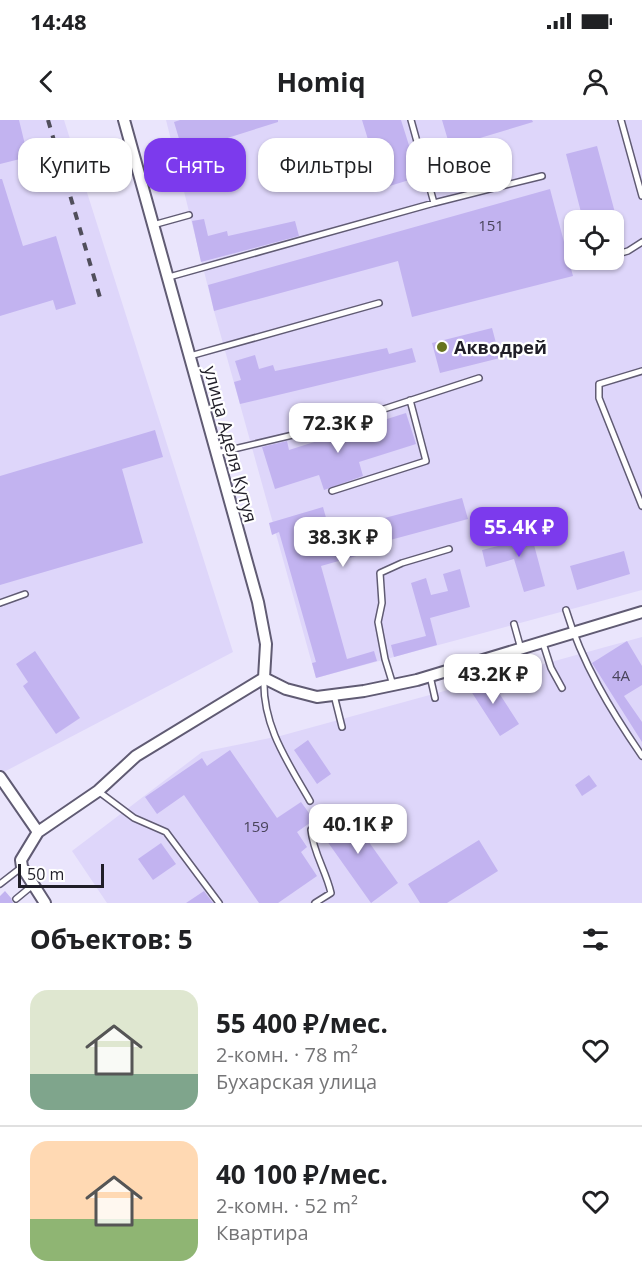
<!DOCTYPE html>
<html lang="ru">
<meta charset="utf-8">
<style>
:root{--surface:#fff;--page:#f2f2f2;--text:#202124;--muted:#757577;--line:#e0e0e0;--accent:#7c3aed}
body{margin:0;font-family:"Open Sans",sans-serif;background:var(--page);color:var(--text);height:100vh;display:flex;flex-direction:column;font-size:22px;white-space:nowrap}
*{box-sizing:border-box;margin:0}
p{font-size:20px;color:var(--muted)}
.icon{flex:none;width:33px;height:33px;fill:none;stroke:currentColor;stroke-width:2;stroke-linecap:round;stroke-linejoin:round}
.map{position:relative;height:783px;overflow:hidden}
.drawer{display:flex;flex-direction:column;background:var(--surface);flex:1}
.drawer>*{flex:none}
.hud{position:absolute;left:18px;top:18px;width:606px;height:54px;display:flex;gap:12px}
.fabs{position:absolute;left:564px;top:90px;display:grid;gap:12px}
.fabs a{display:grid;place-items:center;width:60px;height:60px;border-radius:12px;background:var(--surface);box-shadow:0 2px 4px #0004;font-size:30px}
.scale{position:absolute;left:18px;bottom:15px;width:86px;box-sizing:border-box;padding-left:6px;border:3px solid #201e28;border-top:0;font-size:16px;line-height:21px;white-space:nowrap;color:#201e28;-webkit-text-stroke:4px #fff;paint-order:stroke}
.price{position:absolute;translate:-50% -51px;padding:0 14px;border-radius:12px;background:#fff;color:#222;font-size:20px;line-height:39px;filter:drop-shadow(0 2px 3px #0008)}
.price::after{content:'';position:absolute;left:50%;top:36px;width:18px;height:14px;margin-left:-9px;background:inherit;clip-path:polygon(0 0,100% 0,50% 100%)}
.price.active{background:var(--accent);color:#fff}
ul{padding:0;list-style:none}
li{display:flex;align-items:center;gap:18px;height:150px;padding:0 30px}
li+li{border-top:2px solid var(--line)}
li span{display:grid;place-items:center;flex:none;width:168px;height:120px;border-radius:18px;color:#555}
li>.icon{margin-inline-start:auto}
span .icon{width:72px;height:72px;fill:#fffc;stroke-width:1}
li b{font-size:26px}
h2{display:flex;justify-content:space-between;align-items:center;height:72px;padding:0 30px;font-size:26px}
.chip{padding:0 21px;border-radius:18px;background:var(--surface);box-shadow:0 2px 4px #0004;font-size:21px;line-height:54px}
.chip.active{background:var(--accent);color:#fff}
.status{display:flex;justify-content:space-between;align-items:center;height:42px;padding:0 30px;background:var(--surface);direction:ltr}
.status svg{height:16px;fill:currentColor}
header{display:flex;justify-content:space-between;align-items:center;height:78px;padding:0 30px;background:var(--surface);font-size:27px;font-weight:700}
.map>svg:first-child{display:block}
</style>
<div class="status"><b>14:48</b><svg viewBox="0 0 49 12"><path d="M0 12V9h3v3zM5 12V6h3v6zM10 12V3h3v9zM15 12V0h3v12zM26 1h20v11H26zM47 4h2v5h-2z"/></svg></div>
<header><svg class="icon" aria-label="back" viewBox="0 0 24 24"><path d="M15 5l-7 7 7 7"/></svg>Homiq<svg class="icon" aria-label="person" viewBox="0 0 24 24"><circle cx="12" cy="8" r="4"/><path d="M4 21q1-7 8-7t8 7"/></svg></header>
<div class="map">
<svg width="642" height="783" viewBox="0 0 642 783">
<rect width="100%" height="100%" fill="#eae5fc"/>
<path fill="#ded6fa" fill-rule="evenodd" d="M0 0H64L233 532 0 654Z
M166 0H642V470L316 558 214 191ZM574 100H614V140H574Z
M642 517V783H107L72 731 202 632 280 616Z"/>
<path fill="#c2b3f0" d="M0 0H19L28 37 0 44Z
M180 0H278V2L183 32 174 2Z
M362 0H401L419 57 383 68Z
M442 0H532L533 2 450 27Z
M597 26 624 126 614 129V100H583L566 34Z
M0 59H2L23 126 56 116 76 184 56 190 53 180 0 196Z
M550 69 573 156 412 197 398 141 214 191 208 165Z
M204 99 208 116 227 111 228 116 295 101 299 116 201 142 192 101Z
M492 208 500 238 440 253 432 223Z
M387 228 389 234 412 228 416 242 240 284 234 262 241 260 235 241 255 235 259 249 273 245 275 251Z
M406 293 416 324 359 342 363 356 324 370 319 355 275 369 262 327 287 321 289 330Z
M155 310 163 337 122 349 143 423 0 465V356Z
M462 378 468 399 379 423 381 429 321 446 347 539 374 531 377 541 316 558 312 543 316 542 279 412 272 415 269 403 323 387 330 412Z
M529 406 545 466 524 472 514 439 486 447 482 430 510 423 507 412Z
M624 431 630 454 577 470 570 446Z
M460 449 470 487 430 498 437 525 394 537 391 525 426 516 411 463 426 458 431 475 448 471 443 454Z
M627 521 642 546V565L624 576 642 602V622L592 543Z
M35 531 80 598 56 614 23 566 28 562 16 544Z
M486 553 519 604 500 616 467 565Z
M308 620 331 654 317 664 294 630Z
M230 630 277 698 301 682 314 700 297 712 307 727 301 732 317 756 278 783H259L184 675 157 694 145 677 202 638 207 646Z
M589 655 597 666 582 676 575 665Z
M344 687 398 763 371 783 317 707Z
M479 720 498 751 447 783H420L408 764Z
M161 723 176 744 153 760 138 739Z
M5 771 11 778 13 783H0V776Z
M204 771 213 783H186Z"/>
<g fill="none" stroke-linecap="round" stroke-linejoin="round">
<defs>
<path id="service" d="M411 0 434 83
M621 0 642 76
M153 105 189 95
M614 135 628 131 642 122
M169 157 434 83 542 56
M190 236 379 183
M642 251 599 264V278L642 386
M217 333 335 305 479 258
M332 371 426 341 410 280
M0 483 25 474
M566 490C582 543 611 591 642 636
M514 504 521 529
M543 523 551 548 562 568
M430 556 435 578
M264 558C262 605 287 641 310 681
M393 565 385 539 378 502 382 483 380 453 402 443 449 429
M334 575 342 607
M98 671 134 698 166 712 219 783
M311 710C313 732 326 751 331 773L315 783
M0 764 22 747
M16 779 33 765"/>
<path id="minor" d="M124 0 258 482 266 524 264 558
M264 558 286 569 317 577 364 571 417 560 642 492
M0 657 38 712
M45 783 22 747 21 740 38 712 98 671 136 636 264 558"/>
</defs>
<use href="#service" stroke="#605b73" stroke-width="8"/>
<use href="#minor" stroke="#605b73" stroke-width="14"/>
<use href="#service" stroke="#fff" stroke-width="5"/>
<use href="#minor" stroke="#fff" stroke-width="10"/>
<path stroke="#504e5b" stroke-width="4" stroke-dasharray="8 8" stroke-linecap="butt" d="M48 0 101 181"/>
</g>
<circle fill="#677420" stroke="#fff" stroke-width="2" cx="442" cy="227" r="6"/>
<g text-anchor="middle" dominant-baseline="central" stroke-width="4.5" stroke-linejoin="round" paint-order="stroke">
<g font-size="15" fill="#48435a">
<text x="491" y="105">151</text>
<text x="621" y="555">4А</text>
<text x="256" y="706">159</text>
</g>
<g font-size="18" font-weight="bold" fill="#201e28" stroke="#fff" text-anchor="start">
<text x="454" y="227">Акводрей</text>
</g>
<g font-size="18" fill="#201e28" stroke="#fff">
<text transform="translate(231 324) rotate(75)">улица Аделя Кутуя</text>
</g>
</g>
</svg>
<div class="fabs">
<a><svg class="icon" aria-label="locate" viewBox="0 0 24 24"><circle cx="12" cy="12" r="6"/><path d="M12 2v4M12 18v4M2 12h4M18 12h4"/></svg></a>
</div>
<div class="scale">50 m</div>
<b class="price" style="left:338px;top:334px">72.3K ₽</b>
<b class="price active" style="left:519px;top:438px">55.4K ₽</b>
<b class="price" style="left:343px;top:448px">38.3K ₽</b>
<b class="price" style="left:493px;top:585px">43.2K ₽</b>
<b class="price" style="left:358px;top:735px">40.1K ₽</b>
<div class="hud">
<a class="chip">Купить</a>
<a class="chip active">Снять</a>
<a class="chip">Фильтры</a>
<a class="chip">Новое</a>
</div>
</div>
<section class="drawer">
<h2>Объектов: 5<svg class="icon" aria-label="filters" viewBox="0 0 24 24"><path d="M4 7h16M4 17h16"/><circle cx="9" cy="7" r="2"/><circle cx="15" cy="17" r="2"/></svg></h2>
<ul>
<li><span style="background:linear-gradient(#dfe7d0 70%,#7fa58c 0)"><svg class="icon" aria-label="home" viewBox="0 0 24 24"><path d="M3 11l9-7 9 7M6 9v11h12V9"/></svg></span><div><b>55 400 ₽/мес.</b><p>2-комн. · 78 m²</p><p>Бухарская улица</p></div><svg class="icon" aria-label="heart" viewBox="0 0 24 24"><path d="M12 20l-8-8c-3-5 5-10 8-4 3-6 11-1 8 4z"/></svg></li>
<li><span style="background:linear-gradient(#ffd9b3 65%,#8fb573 0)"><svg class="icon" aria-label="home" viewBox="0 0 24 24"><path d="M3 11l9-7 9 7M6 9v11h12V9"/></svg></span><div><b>40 100 ₽/мес.</b><p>2-комн. · 52 m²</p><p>Квартира</p></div><svg class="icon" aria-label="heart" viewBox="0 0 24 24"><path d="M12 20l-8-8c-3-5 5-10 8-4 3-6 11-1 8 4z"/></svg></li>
</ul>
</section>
